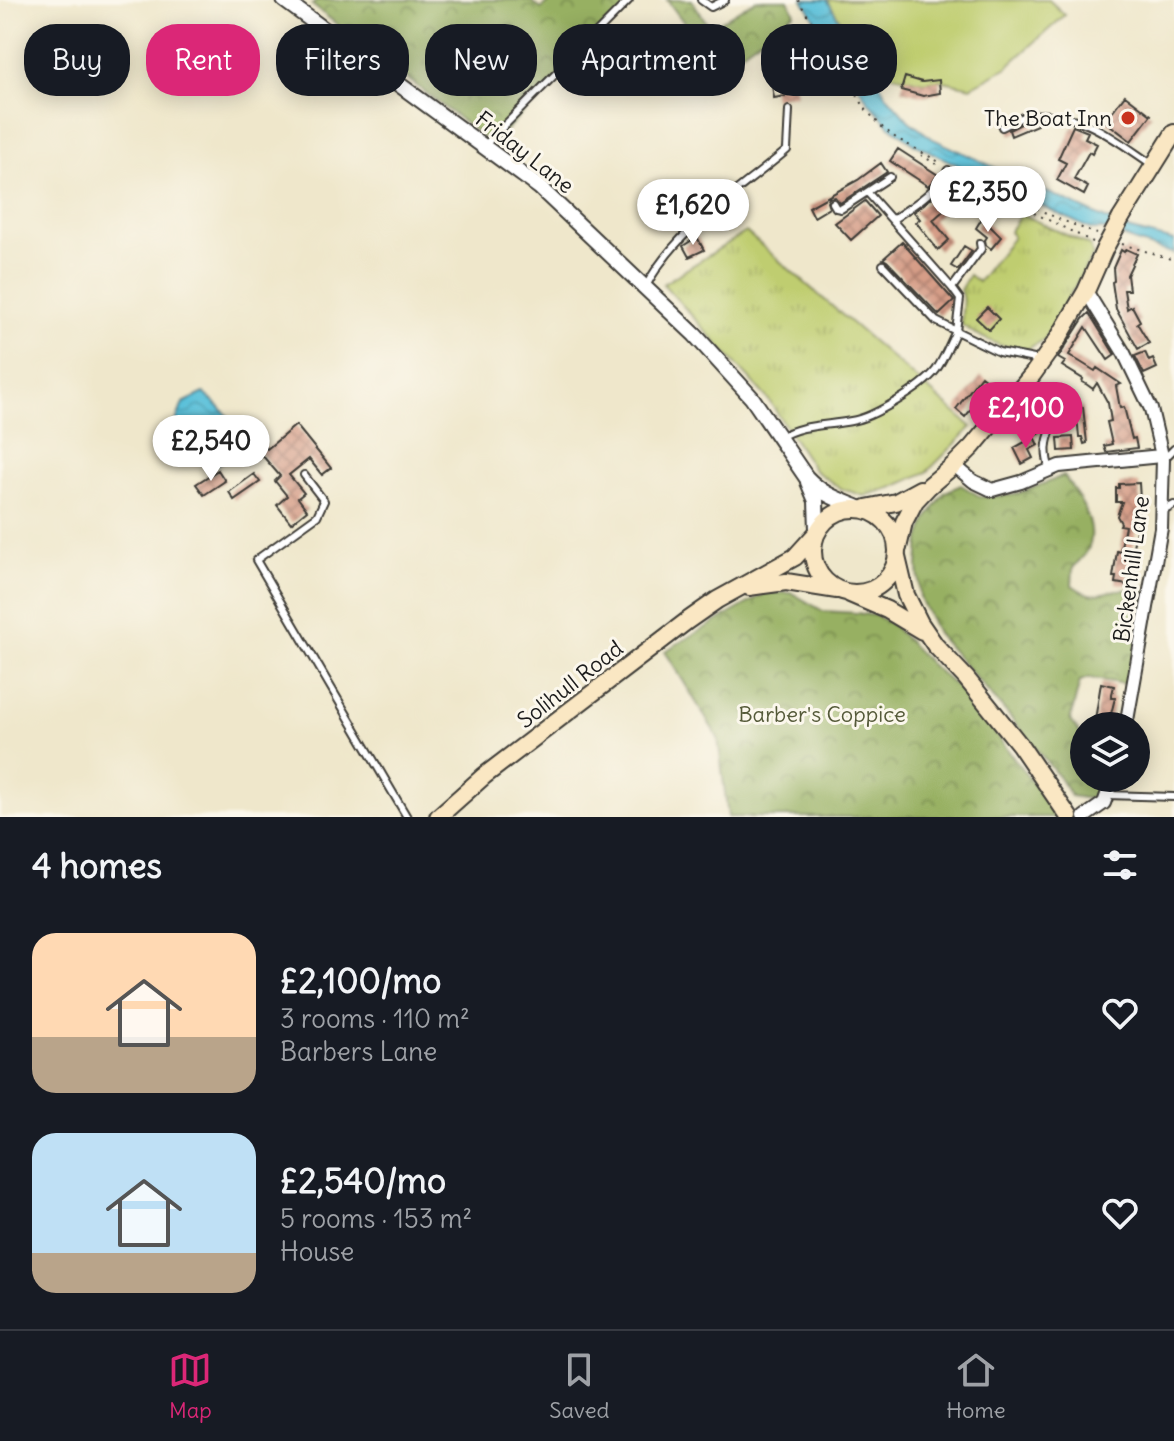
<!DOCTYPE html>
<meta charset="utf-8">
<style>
:root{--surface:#171b24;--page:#20242c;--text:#f1f3f6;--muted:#9ea1a6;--line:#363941;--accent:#db2777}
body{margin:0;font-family:Delius,sans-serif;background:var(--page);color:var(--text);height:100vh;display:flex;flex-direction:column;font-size:30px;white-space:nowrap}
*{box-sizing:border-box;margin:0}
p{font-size:26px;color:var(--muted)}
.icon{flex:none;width:44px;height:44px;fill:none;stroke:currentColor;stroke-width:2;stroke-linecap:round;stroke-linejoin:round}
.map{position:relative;height:817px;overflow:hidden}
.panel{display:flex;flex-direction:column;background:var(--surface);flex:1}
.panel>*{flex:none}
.hud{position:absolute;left:24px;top:24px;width:1126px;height:72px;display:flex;gap:16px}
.tools{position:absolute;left:1070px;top:712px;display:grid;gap:16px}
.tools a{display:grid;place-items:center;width:80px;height:80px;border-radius:50%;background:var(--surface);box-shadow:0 4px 20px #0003;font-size:40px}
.price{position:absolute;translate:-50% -68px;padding:0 18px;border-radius:28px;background:#fff;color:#222;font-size:26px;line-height:52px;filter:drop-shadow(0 2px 4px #0008)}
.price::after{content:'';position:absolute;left:50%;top:48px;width:24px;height:18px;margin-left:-12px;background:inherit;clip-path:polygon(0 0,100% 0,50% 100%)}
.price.active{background:var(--accent);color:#fff}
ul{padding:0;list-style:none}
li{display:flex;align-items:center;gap:24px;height:200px;padding:0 32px}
li span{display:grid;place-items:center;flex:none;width:224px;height:160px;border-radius:24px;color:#555}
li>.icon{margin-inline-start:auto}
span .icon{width:96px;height:96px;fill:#fffc;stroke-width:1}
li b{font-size:34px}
h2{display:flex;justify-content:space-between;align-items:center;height:96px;padding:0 32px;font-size:34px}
.pill{padding:0 28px;border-radius:32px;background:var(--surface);box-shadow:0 4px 20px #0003;font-size:28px;line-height:72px}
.pill.active{background:var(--accent);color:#fff}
.tabs{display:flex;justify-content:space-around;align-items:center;height:112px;border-top:2px solid var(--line);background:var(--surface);font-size:22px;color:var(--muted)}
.tabs a{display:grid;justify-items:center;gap:4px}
.tabs .active{color:var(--accent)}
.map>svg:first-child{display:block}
</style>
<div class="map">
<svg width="1174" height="817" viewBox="0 0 1174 817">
<defs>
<pattern id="grass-tufts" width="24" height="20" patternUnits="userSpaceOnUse" patternTransform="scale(2)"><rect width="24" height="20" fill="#bfcd6f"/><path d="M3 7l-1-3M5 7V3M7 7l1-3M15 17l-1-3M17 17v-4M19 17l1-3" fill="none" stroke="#a4af60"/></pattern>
<pattern id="forest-crowns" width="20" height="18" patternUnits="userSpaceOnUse" patternTransform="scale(2)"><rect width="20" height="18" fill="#97b062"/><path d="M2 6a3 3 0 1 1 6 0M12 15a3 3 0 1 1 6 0" fill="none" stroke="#7a8e50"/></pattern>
<pattern id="water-waves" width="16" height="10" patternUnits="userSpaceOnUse" patternTransform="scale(2)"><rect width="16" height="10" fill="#5cc1da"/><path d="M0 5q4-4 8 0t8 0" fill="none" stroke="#4fa5ba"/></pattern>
<pattern id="building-cross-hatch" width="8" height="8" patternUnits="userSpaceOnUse" patternTransform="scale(2)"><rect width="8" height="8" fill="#d69d87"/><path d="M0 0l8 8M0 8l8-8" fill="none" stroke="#ad7f6e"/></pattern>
</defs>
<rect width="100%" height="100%" fill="#fbf7ec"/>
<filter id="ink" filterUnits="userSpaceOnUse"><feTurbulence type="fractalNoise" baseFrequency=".0125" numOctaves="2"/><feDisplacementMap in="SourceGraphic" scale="16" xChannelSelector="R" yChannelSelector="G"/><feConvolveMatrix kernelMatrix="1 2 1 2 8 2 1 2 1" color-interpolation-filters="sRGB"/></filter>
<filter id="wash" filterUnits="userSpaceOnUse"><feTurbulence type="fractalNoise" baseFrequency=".006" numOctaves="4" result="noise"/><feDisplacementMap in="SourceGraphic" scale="32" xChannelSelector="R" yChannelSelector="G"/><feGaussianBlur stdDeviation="1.8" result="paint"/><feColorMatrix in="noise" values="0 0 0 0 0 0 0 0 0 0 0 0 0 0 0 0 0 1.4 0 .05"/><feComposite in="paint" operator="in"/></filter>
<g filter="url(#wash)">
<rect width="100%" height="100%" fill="#efe7cb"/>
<path fill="url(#grass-tufts)" stroke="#6e7446" stroke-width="2" d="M1021 214 1090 246 1093 255 1044 340 1027 349 999 345 975 334 962 325C960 311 966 303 960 290L969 275 978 282 1013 237 1009 232Z
M746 232 972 427 927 472 894 487 864 496 840 488 814 470 768 399 663 284Z"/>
<path fill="url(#forest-crowns)" stroke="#5a663f" stroke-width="2" d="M317 0H530L541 9 552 0H636L492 144 312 5Z
M667 0H692L710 28 756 0H788L795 13 743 51 721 48 697 40Z
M1064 476C1078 497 1102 527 1086 553 1082 558 1077 563 1073 568L1072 585C1093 600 1095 594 1117 590 1126 589 1136 590 1145 589L1132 685 1088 678 1080 681 1070 721 1084 738V778H1104L1101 789 1090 799 1071 796 1056 773 1007 713 938 635 920 598 918 566 920 539 927 519 945 492 961 485 981 497 1014 495Z
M766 593H792L823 611 857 613 877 616 892 625 930 664 968 697 1058 817H728L718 738 665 651Z"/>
<path fill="#bfcd6f" stroke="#6e7446" stroke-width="2" d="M827 0H1049L1065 15 1006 68 971 87 939 80 924 82 872 70Z"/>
<path fill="url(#water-waves)" stroke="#3c6e7b" stroke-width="2" d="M803 0H827L887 96 909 121 933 139 1127 229 1174 241V254L1133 241 1109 230H1092L914 144 889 125 868 101Z
M204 393C215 403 231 415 236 430 238 436 236 445 236 451L216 466 197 460 186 438 175 424 183 403Z"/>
<g id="blocks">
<path fill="url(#building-cross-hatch)" d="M905 77 922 82 939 80 940 93 923 96 901 90Z
M794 82 796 94 774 98 772 86Z
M1125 95 1151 115 1131 141 1105 121Z
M1036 121 1037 125 1011 136 1009 130 1025 122Z
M1073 126 1088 132 1085 138 1097 144 1092 154 1089 152 1074 179 1088 187 1084 195 1057 180 1066 163 1058 159Z
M898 149 938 175 928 186 890 161Z
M881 163 887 172 840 203 835 197 829 198 827 202 829 208 814 217 809 207 858 180Z
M950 178 961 186 943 211 933 220 949 240 938 250 916 222 920 219 914 212 934 196Z
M865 201 878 216 851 240 835 223Z
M982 218 1001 237 991 249 986 245 985 240 987 237 976 228Z
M697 237 704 250 689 257 683 246Z
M902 242 954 301 939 315 887 261 883 259Z
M964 246 972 251 958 270 951 266Z
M1126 249 1137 254 1127 275 1129 290H1124L1127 309 1132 306 1140 321 1137 323 1149 343 1138 349 1116 309 1112 282 1114 281 1113 268 1121 250 1124 252Z
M987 307 999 319 989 330 976 318Z
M1089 313 1115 355 1108 360 1086 327 1069 355 1095 371 1097 368 1121 384 1116 386 1120 408 1124 407 1132 439 1135 438 1137 448 1106 452 1104 446 1112 444 1107 422 1111 421 1108 403 1097 383 1093 389 1086 384 1082 382 1083 379 1062 366 1065 362 1058 358 1083 319Z
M1145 352 1149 361 1153 359 1157 368 1144 374 1135 356Z
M981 376 991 384 965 417 956 409Z
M1056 400 1059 406 1077 400 1080 408 1083 407 1087 443 1084 444 1082 437H1079L1078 426 1074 414 1056 421 1053 413 1035 419 1040 433 1026 437 1021 422 1031 419 1029 410Z
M296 425 331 468 322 475 309 459 289 475 304 493 298 498 307 510 291 523 277 505 287 496 275 481 280 476 249 440 256 435 267 449Z
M1034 437 1038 445 1029 450 1033 458 1022 464 1014 448Z
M1073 437 1074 450 1059 451 1058 438Z
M218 470 225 481 204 495 196 484Z
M254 474 260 482 234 500 229 492Z
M1139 483 1140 500H1142L1130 562 1138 564 1136 572 1131 571 1128 585 1115 583 1116 577H1113L1117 551 1120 552 1125 526 1120 525 1121 523 1117 516 1122 502H1116V488H1119V484Z
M1101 683 1114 686 1111 698H1115L1108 726H1094Z"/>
</g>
</g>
<g filter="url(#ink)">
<use href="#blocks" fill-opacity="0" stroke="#3c3a36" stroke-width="2"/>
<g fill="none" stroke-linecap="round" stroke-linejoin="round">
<defs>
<path id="service" d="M701 0 711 7 725 0
M1002 127C1010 123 1021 116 1031 115 1081 110 1114 139 1153 165
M485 145 629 0
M868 193 952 288 960 299 956 331 999 352 1039 360
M833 203 836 208 841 209 890 177
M892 220C912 206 936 192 948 170
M645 288C676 228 738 192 787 150L789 110
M952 288 981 249 980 243
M779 438C801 424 826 426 851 421 873 418 923 387 936 370 944 359 950 343 956 331L936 321 883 265
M1163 460 1174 449
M1050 470C1045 454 1045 443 1052 428
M304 475 324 501 317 516 256 560 407 817
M1163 511 1174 505
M1107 795 1174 797"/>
<path id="minor" d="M1086 291 1124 353 1151 409 1163 460 1161 528 1126 726
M954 465 973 481 992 490 1021 482 1059 466 1161 456
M1084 817 1104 803 1113 778"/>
<path id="tertiary" d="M284 0 539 187 695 335 752 398 806 477C823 495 837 499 859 508
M808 482 816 501 817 530"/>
<path id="secondary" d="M1121 218 1174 133
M866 508 896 502 920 489
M813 551a42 42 0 1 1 84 0a42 42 0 1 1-84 0Z
M898 548 904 522 915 501 929 486 954 465 972 447 1033 374 1058 339 1086 291 1105 248
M897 557 906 595 920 623 935 645 966 678 1020 745 1069 817
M749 587 786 582 837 590
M850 594 887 610 922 631
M438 817 484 776 687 621 717 600 795 557 815 535"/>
</defs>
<use href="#service" stroke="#3c3a36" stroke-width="10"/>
<use href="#minor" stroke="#3c3a36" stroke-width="16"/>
<use href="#tertiary" stroke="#3c3a36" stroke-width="18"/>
<use href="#secondary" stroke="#3c3a36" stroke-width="20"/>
<path stroke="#3c3a36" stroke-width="2" stroke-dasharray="2 6" stroke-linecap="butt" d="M798 0 867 111 883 128 896 138 941 163
M921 155 939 166
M957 171 1059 219 1097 234
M955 174 1093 242
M1122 244 1174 260"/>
<use href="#service" stroke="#fff" stroke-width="6"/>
<use href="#minor" stroke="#fff" stroke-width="12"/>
<use href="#tertiary" stroke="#fff" stroke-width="14"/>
<use href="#secondary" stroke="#fae7c3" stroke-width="16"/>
<defs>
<path id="secondary-bridge" d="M1105 248 1121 218"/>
</defs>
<use href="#secondary-bridge" stroke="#3c3a36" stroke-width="20" stroke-linecap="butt"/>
<use href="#secondary-bridge" stroke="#fae7c3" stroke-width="16"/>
</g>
</g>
<circle fill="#c8321e" stroke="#fbf7ec" stroke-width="3" cx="1128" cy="118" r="8"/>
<g text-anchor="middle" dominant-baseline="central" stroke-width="6" stroke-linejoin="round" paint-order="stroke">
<g font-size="22" fill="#1c1c1c" stroke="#fbf7ec" text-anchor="end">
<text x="1112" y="118">The Boat Inn</text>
</g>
<g font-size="22" fill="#1c1c1c" stroke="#fbf7ec">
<text transform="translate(525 152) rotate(38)">Friday Lane</text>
<text transform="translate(1131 569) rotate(-82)">Bickenhill Lane</text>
<text transform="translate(570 684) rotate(-38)">Solihull Road</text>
</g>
<g font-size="22" fill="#555a39" stroke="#fbf7ec">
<text x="822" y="714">Barber's Coppice</text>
</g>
</g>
</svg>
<div class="tools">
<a><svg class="icon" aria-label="layers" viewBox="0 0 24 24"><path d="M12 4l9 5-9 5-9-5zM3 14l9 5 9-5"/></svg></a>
</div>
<b class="price" style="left:988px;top:234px">£2,350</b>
<b class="price" style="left:693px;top:247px">£1,620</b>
<b class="price active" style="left:1026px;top:450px">£2,100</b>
<b class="price" style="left:211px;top:483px">£2,540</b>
<div class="hud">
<a class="pill">Buy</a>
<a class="pill active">Rent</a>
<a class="pill">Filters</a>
<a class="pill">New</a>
<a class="pill">Apartment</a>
<a class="pill">House</a>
</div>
</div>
<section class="panel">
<h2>4 homes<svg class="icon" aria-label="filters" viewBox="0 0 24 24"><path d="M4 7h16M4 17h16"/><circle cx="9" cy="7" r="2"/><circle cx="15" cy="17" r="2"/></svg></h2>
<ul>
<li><span style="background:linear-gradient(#ffd9b3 65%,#b9a48a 0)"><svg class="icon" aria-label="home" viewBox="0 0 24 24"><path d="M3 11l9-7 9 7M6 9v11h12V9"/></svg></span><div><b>£2,100/mo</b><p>3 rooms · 110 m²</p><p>Barbers Lane</p></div><svg class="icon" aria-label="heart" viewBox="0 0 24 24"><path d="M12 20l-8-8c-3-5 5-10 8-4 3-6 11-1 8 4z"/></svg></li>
<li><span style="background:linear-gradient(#bfe0f5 75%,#b9a48a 0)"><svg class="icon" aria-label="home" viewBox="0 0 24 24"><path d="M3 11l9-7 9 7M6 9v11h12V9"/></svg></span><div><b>£2,540/mo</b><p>5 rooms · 153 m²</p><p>House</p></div><svg class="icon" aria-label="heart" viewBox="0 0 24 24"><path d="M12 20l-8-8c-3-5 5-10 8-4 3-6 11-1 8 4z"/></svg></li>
</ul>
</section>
<nav class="tabs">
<a class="active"><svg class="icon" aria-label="map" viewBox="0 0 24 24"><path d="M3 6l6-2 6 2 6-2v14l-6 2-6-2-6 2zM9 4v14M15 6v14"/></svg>Map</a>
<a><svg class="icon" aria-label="saved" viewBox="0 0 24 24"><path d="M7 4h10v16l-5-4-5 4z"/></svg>Saved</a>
<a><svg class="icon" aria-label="home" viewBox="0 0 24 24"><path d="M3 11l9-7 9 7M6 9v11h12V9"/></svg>Home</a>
</nav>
